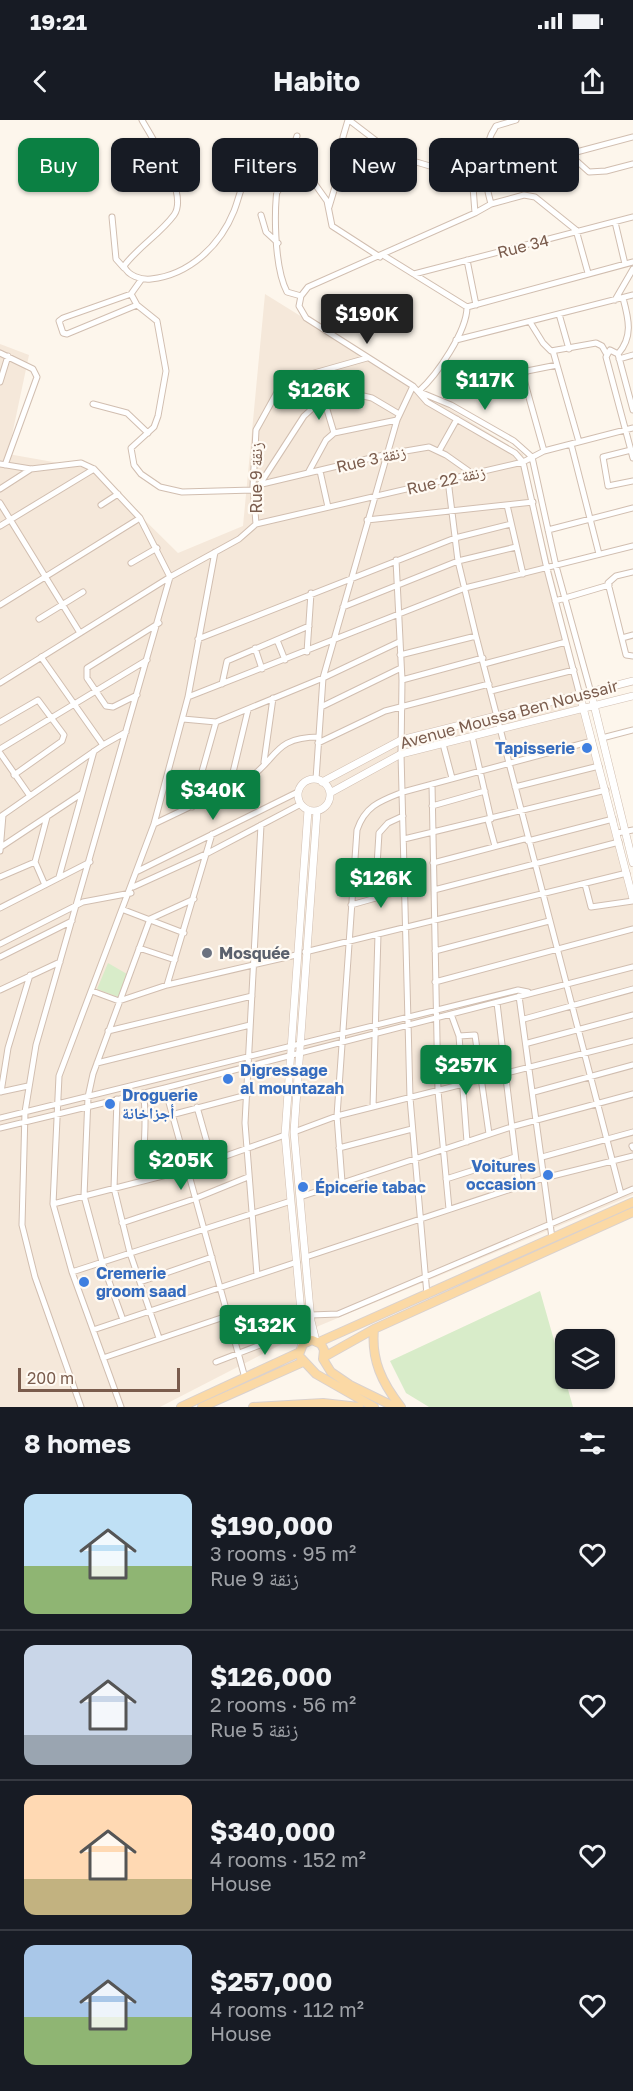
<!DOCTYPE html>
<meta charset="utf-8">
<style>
:root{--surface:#171b24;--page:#242831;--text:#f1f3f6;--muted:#9ea1a6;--line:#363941;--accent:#0b8043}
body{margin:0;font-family:"Golos Text","Noto Naskh Arabic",sans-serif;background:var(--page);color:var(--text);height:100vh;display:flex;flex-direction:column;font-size:22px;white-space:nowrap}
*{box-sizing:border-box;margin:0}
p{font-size:20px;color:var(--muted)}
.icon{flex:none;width:33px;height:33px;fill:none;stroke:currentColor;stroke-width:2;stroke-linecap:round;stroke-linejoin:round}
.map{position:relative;height:1287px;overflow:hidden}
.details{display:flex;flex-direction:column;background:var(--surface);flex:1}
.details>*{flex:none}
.top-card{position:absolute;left:18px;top:18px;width:597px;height:54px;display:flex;gap:12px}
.controls{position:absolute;left:555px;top:1209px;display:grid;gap:12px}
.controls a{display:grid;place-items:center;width:60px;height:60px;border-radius:12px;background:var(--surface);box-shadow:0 2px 4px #0004;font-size:30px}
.scale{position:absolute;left:18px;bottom:15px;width:162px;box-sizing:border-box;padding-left:6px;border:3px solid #7a5c4d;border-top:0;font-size:16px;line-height:21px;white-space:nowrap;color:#7a5c4d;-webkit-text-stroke:4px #fffaf3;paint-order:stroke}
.price{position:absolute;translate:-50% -51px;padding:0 14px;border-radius:6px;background:var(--accent);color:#fff;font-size:20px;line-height:39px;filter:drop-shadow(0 2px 3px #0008)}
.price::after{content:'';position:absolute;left:50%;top:36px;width:18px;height:14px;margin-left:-9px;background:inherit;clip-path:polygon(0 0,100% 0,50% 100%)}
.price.current{background:#222;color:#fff}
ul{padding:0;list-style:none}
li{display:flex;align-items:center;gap:18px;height:150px;padding:0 24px}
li+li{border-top:2px solid var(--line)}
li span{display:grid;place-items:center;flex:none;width:168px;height:120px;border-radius:12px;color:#555}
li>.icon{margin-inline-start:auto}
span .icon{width:72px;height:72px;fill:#fffc;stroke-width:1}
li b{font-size:26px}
h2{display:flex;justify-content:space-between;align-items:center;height:72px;padding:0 24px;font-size:26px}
.chip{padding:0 21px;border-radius:12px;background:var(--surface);box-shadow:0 2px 4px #0004;font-size:21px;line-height:54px}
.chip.current{background:var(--accent);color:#fff}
.status{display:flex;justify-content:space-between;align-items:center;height:42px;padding:0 30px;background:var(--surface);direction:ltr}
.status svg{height:16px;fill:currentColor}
header{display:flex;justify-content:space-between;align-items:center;height:78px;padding:0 24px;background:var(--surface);font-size:27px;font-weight:700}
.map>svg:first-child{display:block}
</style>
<div class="status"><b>19:21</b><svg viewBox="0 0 49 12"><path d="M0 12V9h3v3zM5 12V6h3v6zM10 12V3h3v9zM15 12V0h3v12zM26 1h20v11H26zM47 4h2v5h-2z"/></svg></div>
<header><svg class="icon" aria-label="back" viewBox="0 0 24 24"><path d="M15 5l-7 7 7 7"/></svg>Habito<svg class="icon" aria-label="share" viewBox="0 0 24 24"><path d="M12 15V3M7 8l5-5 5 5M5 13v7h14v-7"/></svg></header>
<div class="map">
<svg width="633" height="1287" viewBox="0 0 633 1287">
<rect width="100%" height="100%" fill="#fdf6ec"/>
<path fill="#f5e8da" d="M265 174 523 334 633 782V1075L309 1210 160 1287H0V224L29 235 8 334 93 349 178 433 243 406Z"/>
<path fill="#d8ecc9" d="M108 843 127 854 118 877 97 869Z
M540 1171 573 1287H429L406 1273 390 1241Z"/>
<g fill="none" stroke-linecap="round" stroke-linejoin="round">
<defs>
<path id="minor" d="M142 0C153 20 189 74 174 95 160 114 138 127 124 146 128 156 141 160 151 159 189 155 220 126 234 91 238 81 240 70 245 60L260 59 278 71
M349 0 396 36 467 57 473 67 475 93
M516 0 496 6C481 28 484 59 491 84L475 93 308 167 301 176 299 186 306 198 413 266 427 282 515 333 523 342 547 449 580 576
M297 16C293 31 283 43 279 58 273 86 274 147 287 172L301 176
M488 33 549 23 569 34 589 52 606 51 633 44
M569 34 633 17
M312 60 327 81 332 106 380 137
M491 84 524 75 535 77 576 110 588 153
M329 87 341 47 343 17 348 0
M261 95 266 112 278 123
M112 97 116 139 124 148
M615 102 625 144
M383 135 467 187 633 142
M467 140 476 185
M414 154 633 97
M131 174 137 185 157 201 166 251 158 296 154 307 131 328 134 345 141 354 160 367 182 372 253 370
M615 180 633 149
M137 185 67 214 63 213 59 201 63 198 131 174 141 160
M559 194 569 229
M530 202 543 223 551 231 596 223 602 226 606 233
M456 220 633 175
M553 231 579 322
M0 233 33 249 37 257 5 345
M618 234C633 217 629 200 623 178
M619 239 633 235
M318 252 328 282
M0 262 8 236
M419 271C437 255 467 211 467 187
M422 273 451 285 514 321 532 337 556 446 591 573
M325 283 334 313
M93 284 127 293 148 313
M633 290 618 234 610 230 606 237 633 338
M571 324 599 434
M631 330 603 337 608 366 633 361
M439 331 457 299
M544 331 523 256 527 251 557 245
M0 344 31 349 81 343 94 349 140 398 170 457 36 925 25 992 22 1105 35 1157 81 1287
M320 351 328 387
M308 353 326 320 334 313 397 300
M448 360 458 441 476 516 621 1074
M260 364 304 296 315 286 359 275 372 278 399 294
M262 364 388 334 429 327 446 335 473 354
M0 369 31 349
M0 383 80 513
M101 385 118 374
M507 385 523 454
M367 400 533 382
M256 404 523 342 544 331 633 308
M256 404 253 366 256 310 281 265 286 261 367 238
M0 406 94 349
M548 410 633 388
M396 440 402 560 401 634 410 978 427 1175
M131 443 157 428
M633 452 616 456 608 463 626 535 633 536
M555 481 609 465
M0 485 140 398
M343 487 458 441 516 427
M39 499 83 472
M622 518 633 515
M198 519 455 418 511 404
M277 520 285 540
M255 528 262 549
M307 532 311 473
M400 535 476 516
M41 537 103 625
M484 544 566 522
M402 560 483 538
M0 563 170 457 239 419 256 404
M222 564 227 541 309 506
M491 571 574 550
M137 575 113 587 106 586 87 558V548L159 503
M188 577 465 468 633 426
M321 587 401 548
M183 599 216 602 323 558 399 522
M0 602 38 580 64 615 62 621 14 655
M472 616 491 699
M602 618 633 610
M318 623 385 591 489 564
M443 624 452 658
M0 629 147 540
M0 633 30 676
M264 642 273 578
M316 659 323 558 397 300 413 266
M432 664 438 971 449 1089
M515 667 599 646
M229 669 248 590
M432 686 485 671
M192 687 216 602
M0 697 103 625 126 612
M488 700 495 726
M154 704 248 659C278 639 273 617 319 617
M617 713 633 710
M404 719 606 670
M528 721 613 699
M1 727 81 674
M0 731 3 695
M433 743 528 718
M138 751 298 672
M0 757 35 742
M59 757 94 631
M585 764 591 787 633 781
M45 765 35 742 47 697
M133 767 208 733 301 684
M434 770 619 722
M375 778 379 713 388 703 403 696
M351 785 404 770
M0 788 90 742
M124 790 184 813
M0 824 83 782 131 773
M139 828 175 840
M435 831 549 801
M305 832 627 753
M0 837 72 801
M435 862 633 809
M167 865 212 714
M0 870 60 842
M92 871 119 881 167 865 296 835
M519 876 552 1118
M497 883 519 1066
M451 894 459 916 467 1022
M524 899 633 869
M108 911 252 876
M459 916 475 915 489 1014
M528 923 633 895
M97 943 250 905
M165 968 245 1258
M0 972 28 966
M1 972 8 928 30 855
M534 972 633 945
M143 973C149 1002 140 1031 147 1060
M117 979 114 1068 130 1133 159 1218
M197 987 212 1040
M373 987 378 814
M171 995 247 975
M0 998 518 870 528 872
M0 1008 165 968 633 847
M294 1012 337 996 633 921
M632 1026 633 1028
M339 1028 412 1009
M542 1037 633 1012
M446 1059 515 1037
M342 1062 337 996 357 710C365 686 380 681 403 672L592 621
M300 1077 511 1007 633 974
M53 1084 186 1050 285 1015
M122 1103 194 1079 248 1057
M306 1137 544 1058 633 1036
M72 1152 291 1081
M257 1155 245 1003 261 705
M140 1162 212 1137
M311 1195 338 1194 633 1069
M123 1200 102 1142 84 1076 88 977 93 954 150 799 194 779
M93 1210 297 1142
M103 1238 227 1196
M216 1242 286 1215 302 1203
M121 1287 72 1152 53 1084 59 956 154 704 188 577 215 432"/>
<path id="tertiary" d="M591 573 633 743
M580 576 633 779
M298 675a16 16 0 1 1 32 0a16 16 0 1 1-32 0Z
M322 662 401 620 633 561
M330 673 401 634 633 576
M316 1221 311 1201 294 1012 317 691
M301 1228 302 1203 285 1015 308 690"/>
<path id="primary" d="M374 1209C371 1240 382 1263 401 1287
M319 1222 633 1082
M324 1237 374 1209 633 1092
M301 1238 316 1254 374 1287
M181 1287 300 1232 303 1224 312 1220 321 1224 324 1230 323 1239 331 1252 350 1265 395 1287
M202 1287 303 1242
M253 1287 323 1283 359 1287"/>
</defs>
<use href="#minor" stroke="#d1beb0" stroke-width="7"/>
<use href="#tertiary" stroke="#d1beb0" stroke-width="8"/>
<use href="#primary" stroke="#dad1cd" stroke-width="10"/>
<use href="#minor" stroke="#fff" stroke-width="5"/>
<use href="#tertiary" stroke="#fff" stroke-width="7"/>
<use href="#primary" stroke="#fbd9a5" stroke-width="8"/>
</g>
<g fill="#3f7fe0" stroke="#fffaf3" stroke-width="2">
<circle cx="587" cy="628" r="6"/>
<circle cx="228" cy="959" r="6"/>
<circle cx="110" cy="984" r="6"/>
<circle cx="548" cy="1055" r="6"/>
<circle cx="303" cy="1067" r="6"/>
<circle cx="84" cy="1162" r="6"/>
</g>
<circle fill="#6b7280" stroke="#fffaf3" stroke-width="2" cx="207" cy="833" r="6"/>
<g text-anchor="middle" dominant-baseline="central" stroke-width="4.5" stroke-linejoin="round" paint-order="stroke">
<g font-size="16" fill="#7a5c4d" stroke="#fffaf3">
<text transform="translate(523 126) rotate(-14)">Rue 34</text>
<text transform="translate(371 339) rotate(-13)">Rue 3 زنقة</text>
<text transform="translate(256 358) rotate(-90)">Rue 9 زنقة</text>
<text transform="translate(446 360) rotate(-13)">Rue 22 زنقة</text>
<text transform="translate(509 594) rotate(-15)">Avenue Moussa Ben Noussair</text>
</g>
<g font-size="16" font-weight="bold" fill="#366cbe" stroke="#fffaf3" text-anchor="start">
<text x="575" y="628" text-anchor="end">Tapisserie</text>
<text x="240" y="950">Digressage<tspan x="240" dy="18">al mountazah</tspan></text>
<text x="122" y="975">Droguerie<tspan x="122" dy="18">أجزاخانة</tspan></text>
<text x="536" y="1046" text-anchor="end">Voitures<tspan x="536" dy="18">occasion</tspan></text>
<text x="315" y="1067">Épicerie tabac</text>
<text x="96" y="1153">Cremerie<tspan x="96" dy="18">groom saad</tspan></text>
</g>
<g font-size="16" font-weight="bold" fill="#5b616d" stroke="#fffaf3" text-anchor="start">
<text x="219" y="833">Mosquée</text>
</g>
</g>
</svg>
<div class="controls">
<a><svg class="icon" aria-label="layers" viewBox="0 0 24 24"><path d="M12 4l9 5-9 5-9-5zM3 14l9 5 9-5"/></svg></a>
</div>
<div class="scale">200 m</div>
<b class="price current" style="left:367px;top:225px">$190K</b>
<b class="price" style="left:485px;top:291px">$117K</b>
<b class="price" style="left:319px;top:301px">$126K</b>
<b class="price" style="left:213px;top:701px">$340K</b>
<b class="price" style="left:381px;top:789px">$126K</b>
<b class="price" style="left:466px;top:976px">$257K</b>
<b class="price" style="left:181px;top:1071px">$205K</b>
<b class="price" style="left:265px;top:1236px">$132K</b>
<div class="top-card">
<a class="chip current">Buy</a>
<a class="chip">Rent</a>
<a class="chip">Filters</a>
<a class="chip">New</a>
<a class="chip">Apartment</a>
</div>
</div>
<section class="details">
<h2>8 homes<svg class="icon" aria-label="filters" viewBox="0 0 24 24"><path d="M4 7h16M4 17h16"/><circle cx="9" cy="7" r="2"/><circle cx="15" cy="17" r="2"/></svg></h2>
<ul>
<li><span style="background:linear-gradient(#bfe0f5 60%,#8fb573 0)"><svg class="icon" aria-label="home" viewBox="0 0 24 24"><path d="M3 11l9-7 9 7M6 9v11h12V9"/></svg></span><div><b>$190,000</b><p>3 rooms · 95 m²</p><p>Rue 9 زنقة</p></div><svg class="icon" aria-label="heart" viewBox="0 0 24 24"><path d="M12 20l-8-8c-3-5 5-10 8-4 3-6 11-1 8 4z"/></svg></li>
<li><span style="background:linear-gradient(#c9d6e8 75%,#9aa5b1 0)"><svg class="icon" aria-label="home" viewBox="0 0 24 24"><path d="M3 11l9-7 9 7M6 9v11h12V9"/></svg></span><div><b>$126,000</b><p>2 rooms · 56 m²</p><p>Rue 5 زنقة</p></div><svg class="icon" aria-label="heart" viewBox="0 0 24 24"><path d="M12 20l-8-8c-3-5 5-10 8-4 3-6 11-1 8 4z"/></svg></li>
<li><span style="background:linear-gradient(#ffd9b3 70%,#c2b280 0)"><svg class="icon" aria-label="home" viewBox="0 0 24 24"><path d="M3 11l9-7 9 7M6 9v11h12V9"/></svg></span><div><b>$340,000</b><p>4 rooms · 152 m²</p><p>House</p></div><svg class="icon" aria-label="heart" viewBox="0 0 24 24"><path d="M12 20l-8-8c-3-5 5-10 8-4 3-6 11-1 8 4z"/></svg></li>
<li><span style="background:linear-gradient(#a9c7e8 60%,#8fb573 0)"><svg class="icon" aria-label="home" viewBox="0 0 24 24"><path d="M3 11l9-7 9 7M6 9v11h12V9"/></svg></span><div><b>$257,000</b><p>4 rooms · 112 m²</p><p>House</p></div><svg class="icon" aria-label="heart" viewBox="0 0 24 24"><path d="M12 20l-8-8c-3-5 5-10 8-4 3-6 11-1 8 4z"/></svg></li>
</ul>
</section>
